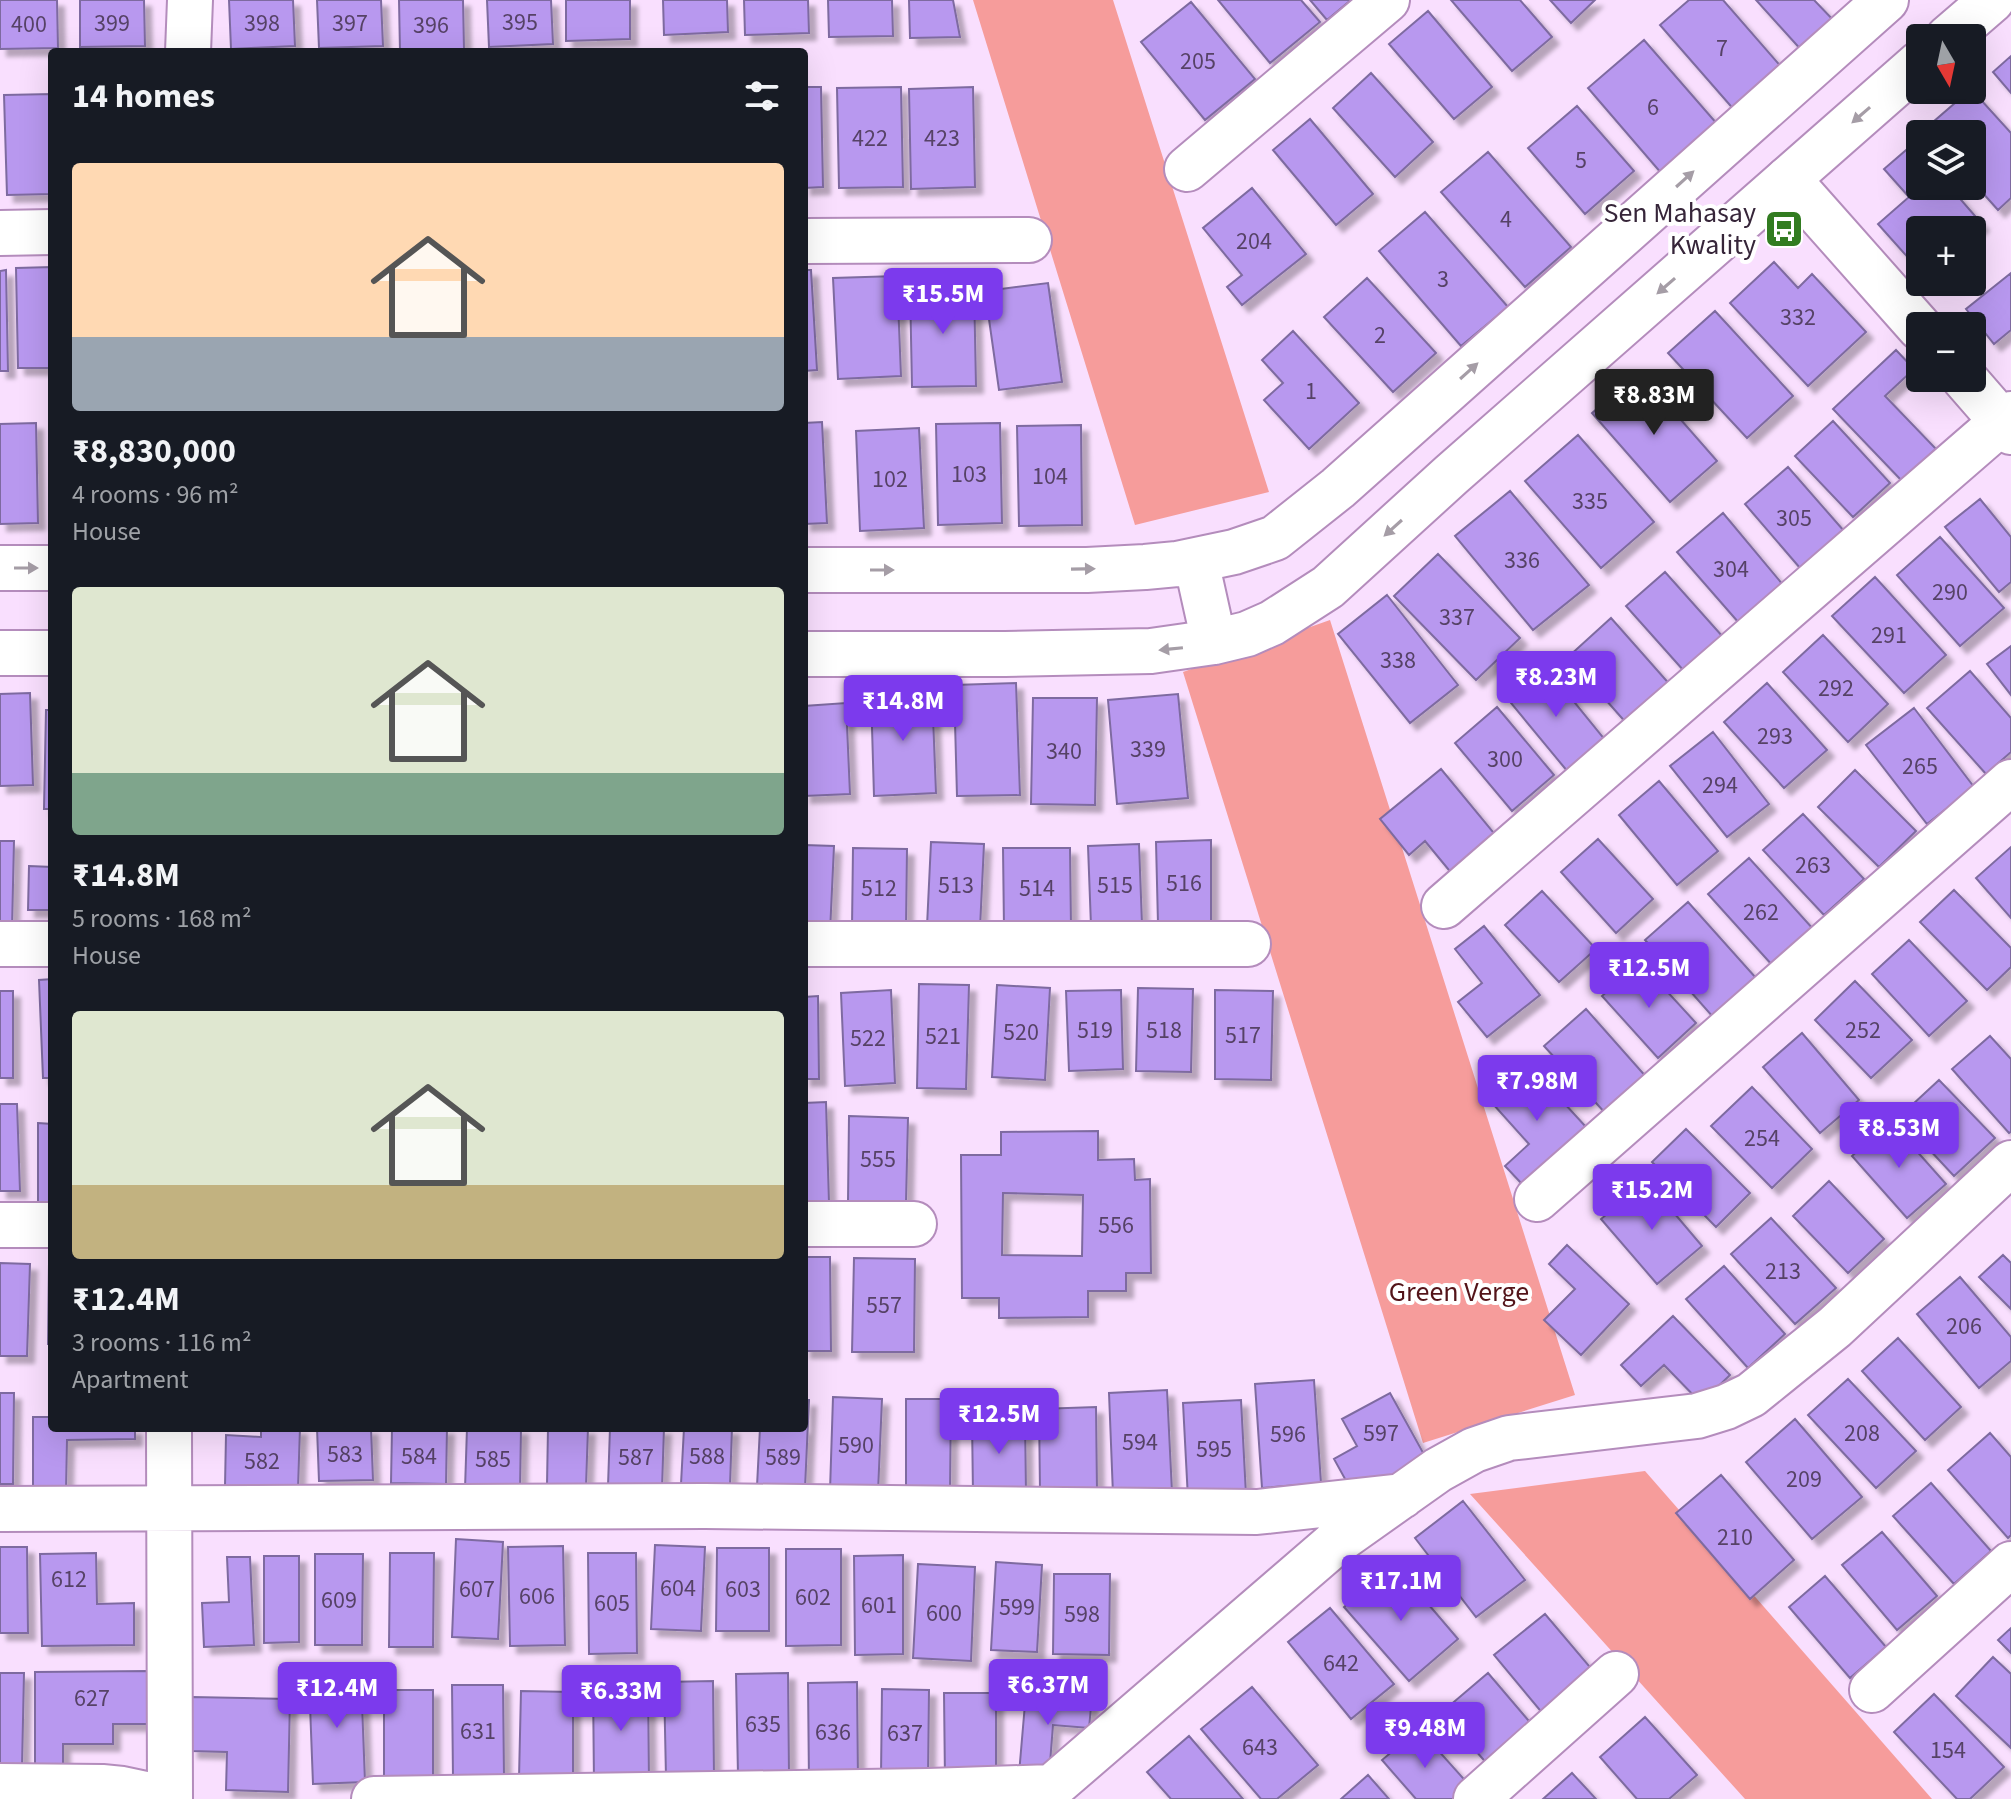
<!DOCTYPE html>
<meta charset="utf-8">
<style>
:root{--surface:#171b24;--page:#20242c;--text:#f1f3f6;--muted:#9ea1a6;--accent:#7c3aed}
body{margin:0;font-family:"Source Sans 3",sans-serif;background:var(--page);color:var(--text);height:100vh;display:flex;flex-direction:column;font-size:30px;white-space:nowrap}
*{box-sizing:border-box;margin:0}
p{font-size:26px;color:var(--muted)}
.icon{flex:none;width:44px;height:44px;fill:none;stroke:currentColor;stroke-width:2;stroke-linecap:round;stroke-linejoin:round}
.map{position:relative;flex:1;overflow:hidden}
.sheet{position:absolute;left:48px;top:48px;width:760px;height:1384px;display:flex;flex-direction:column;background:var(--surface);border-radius:8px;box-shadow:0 8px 32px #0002}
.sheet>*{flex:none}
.needle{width:52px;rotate:171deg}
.tools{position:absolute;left:1906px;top:24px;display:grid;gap:16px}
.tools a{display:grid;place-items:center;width:80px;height:80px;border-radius:8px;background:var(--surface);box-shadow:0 8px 32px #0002;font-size:40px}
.price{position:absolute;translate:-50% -68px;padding:0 18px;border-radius:8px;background:var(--accent);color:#fff;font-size:26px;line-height:52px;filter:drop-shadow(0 2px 4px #0008)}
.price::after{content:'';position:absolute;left:50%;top:48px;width:24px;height:18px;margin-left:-12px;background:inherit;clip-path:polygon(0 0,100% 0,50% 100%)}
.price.active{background:#222;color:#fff}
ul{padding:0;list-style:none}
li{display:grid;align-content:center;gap:16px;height:424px;padding:0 24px}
li span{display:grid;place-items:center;height:248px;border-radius:8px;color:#555}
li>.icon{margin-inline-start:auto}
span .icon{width:144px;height:144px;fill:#fffc;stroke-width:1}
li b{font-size:34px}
h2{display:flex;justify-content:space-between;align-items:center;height:96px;padding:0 24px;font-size:34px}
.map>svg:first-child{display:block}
</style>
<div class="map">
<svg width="2011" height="1799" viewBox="0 0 2011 1799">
<defs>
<filter id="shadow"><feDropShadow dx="7" dy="7" stdDeviation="2" flood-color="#0004"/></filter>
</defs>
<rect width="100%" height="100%" fill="#f9dffe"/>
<path fill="#f69c9b" d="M973 0H1113L1269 492 1135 525Z
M1330 620 1575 1395 1423 1443 1183 672Z
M1645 1471 1932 1799H1745L1470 1494Z"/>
<path fill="#b898ef" stroke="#7e6ba0" stroke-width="2" fill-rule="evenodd" filter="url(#shadow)" d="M0 0H57L58 48 0 49Z
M80 0H144L145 46 80 47Z
M229 0H293L295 46 231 49Z
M317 0H381L383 46 319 48Z
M399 0H463L464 49 400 51Z
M487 0H551L553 44 489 47Z
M566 0H630V39L566 41Z
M663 0H727L728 32 664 35Z
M744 0H808L809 33 745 35Z
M828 0H892L893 36 829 37Z
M909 0H953L960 37 910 38Z
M1218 0H1301L1320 22 1270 63Z
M1310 0H1351L1327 20Z
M1451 0H1520L1552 37 1512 71Z
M1550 0H1595L1571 23Z
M1689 0H1723L1784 70 1736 112 1660 25Z
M1756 0H1814L1837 24 1804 53Z
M1191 2 1255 79 1205 120 1141 42Z
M1428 11 1492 87 1454 119 1389 44Z
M1644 40 1718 125 1662 174 1588 88Z
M2011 56V93L1993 72Z
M1371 73 1433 142 1395 177 1333 108Z
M804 87H821L823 187 804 188Z
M901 87 903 187 839 188 837 88Z
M973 87 975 187 911 189 909 89Z
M1970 90H1972L2011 133V198L1998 210 1972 181V134H1929L1925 129Z
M52 94V194L7 195 4 95Z
M1577 106 1634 171 1585 214 1528 148Z
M1310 119 1373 194 1336 225 1273 150Z
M1912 145 1920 154V186H1949L1982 224 1972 233V230H1920V271L1878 224 1909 197 1884 169Z
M1488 152 1571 247 1525 287 1441 192Z
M1252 188 1306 254 1242 305 1227 287 1242 275 1203 228Z
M1425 212 1508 307 1461 346 1379 251Z
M1774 262 1798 288 1812 274 1866 332 1808 386 1730 303Z
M52 267V368H18L16 268Z
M6 270 8 371H0V271Z
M804 270H811L817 370 804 371Z
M2011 273V330L1994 344 1966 309Z
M897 276 901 376 838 379 833 278Z
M1367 278 1436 353 1393 392 1324 317Z
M1048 283 1062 382 999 390 985 291Z
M974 285 976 386 912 387 910 287Z
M1715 311 1793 396 1747 438 1668 353Z
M1293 331 1359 403 1309 449 1264 400 1283 383 1262 360Z
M1896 350 1914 369 1885 396 1936 449 1902 481 1833 409Z
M1639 372 1717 461 1670 502 1592 413Z
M1833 421 1890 483 1853 517 1795 456Z
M822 422 827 523 804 524V423Z
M36 423 38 523 0 524V424Z
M1000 423 1002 523 938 525 936 424Z
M1081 425 1082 525 1019 526 1017 426Z
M919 428 924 528 860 531 856 431Z
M1578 435 1654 522 1601 568 1525 481Z
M1788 467 1844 531 1800 568 1745 504Z
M1510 491 1589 585 1533 630 1455 536Z
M1980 499 2011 537V582L1999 592 1945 527Z
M1723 513 1784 586 1739 623 1677 552Z
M1940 537 2004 608 1960 646 1897 575Z
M1438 554 1520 638 1476 680 1394 596Z
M1665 572 1723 637 1684 671 1626 606Z
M1875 577 1946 655 1904 693 1832 616Z
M1387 595 1458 685 1410 723 1338 634Z
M1611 618 1672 687 1628 725 1568 657Z
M1823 635 1888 704 1848 742 1783 672Z
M2011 646V695L1987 664Z
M1545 666 1606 741 1568 772 1506 697Z
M1970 671 2011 718V752L1986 774 1927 708Z
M1016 683 1020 795 957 796 954 685Z
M1767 683 1827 750 1784 788 1724 722Z
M932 690 936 793 874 796 871 693Z
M30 693 33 785 0 786V694Z
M1178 694 1188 798 1117 804 1108 700Z
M1033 698H1097L1095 805 1031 804Z
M846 703 850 794 804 796V706Z
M1497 707 1554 775 1512 811 1455 743Z
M1914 708 1974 787 1927 824 1866 745Z
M46 710H52V809H44Z
M1713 732 1769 804 1727 837 1670 766Z
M1441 769 1498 838 1453 875 1425 841 1409 855 1380 819Z
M1855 770 1916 831 1879 867 1818 807Z
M1659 781 1718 851 1677 885 1619 815Z
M1803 814 1864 879 1824 915 1763 850Z
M1598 839 1653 899 1616 933 1561 872Z
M1211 840V924H1158L1156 842Z
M0 841H14L12 928H0Z
M931 842 984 844 980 928 927 926Z
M1139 844 1142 924 1091 926 1088 846Z
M804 845 834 846 830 932 804 931Z
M2011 847V918L1976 878Z
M853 848 907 849 906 927H852Z
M1003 848H1070L1071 927 1004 928Z
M1749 858 1814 930 1773 966 1708 894Z
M29 866 52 867V910H28Z
M1954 890 2011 948V967L1987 990 1920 922Z
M1542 891 1596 949 1559 982 1505 925Z
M1688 902 1756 978 1713 1017 1645 940Z
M1484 926 1540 995 1487 1037 1458 1002 1482 983 1455 949Z
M1909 940 1967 1001 1929 1036 1872 974Z
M1640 962 1696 1023 1658 1058 1602 996Z
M52 979V1078H43L39 980Z
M1855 981 1912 1040 1871 1078 1815 1020Z
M919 984 969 985 966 1089 917 1088Z
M997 985 1050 988 1045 1080 992 1077Z
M1138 988 1193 989 1191 1072 1136 1071Z
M891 990 895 1083 845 1086 841 993Z
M1121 990 1123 1069 1069 1071 1066 991Z
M1215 990 1273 991 1271 1080 1215 1079Z
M0 991H13V1078H0Z
M818 996 819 1079H804V997Z
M1586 1009 1648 1079 1607 1115 1544 1046Z
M1802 1033 1859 1100 1820 1133 1763 1067Z
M1990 1036 2011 1059V1132L2009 1133 1952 1069Z
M1532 1068 1586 1127 1522 1184 1505 1166 1529 1144 1493 1104Z
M1939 1080 1995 1138 1954 1176 1899 1117Z
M1752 1087 1812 1149 1772 1188 1711 1126Z
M826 1102 829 1203 804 1204V1103Z
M0 1104H17L20 1191H0Z
M849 1116 908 1118 906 1202 848 1201Z
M1890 1121 1946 1184 1907 1218 1852 1156Z
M38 1123 52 1124V1207H38Z
M1686 1129 1750 1193 1716 1227 1652 1162Z
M1098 1131V1160L1134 1159 1135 1180 1150 1179 1151 1273H1126V1291H1088V1317L999 1318V1298H962L961 1155H1001V1132ZM1003 1193 1083 1195 1082 1256 1002 1255Z
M1647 1181 1702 1246 1657 1284 1601 1219Z
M1829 1181 1884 1239 1848 1273 1793 1216Z
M1771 1218 1836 1288 1795 1324 1731 1254Z
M1567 1245 1629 1304 1581 1355 1544 1320 1575 1289 1549 1264Z
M2003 1255 2011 1263V1309L1979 1277Z
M804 1257H830L831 1351H804Z
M854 1258 915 1259 914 1352H852Z
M0 1263 30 1264 27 1356H0Z
M49 1263H52V1344H48Z
M1724 1266 1785 1334 1748 1368 1686 1299Z
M1960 1277 2011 1337V1361L1979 1388 1917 1314Z
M1673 1316 1730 1375 1701 1403 1664 1365 1641 1386 1621 1365Z
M1898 1338 1961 1407 1925 1440 1862 1371Z
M1848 1379 1916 1451 1876 1488 1808 1415Z
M1314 1380 1321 1483 1262 1488 1255 1384Z
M1167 1390 1172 1492 1113 1495 1109 1393Z
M0 1393H14L13 1484H0Z
M1390 1393 1426 1458 1355 1497 1334 1459 1357 1446 1342 1419Z
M833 1397 882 1399 878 1492 830 1491Z
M906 1399H951L950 1491H906Z
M804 1400H809L805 1488 757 1486 760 1428H804Z
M1241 1400 1246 1495 1188 1499 1183 1403Z
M1096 1407 1097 1491 1040 1492 1039 1409Z
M33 1417H52V1428H135V1439L67 1440 66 1490H33Z
M1025 1419 1026 1493 973 1494 972 1420Z
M1795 1419 1862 1497 1812 1539 1746 1462Z
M261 1428H300L298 1488 225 1486 226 1435 261 1437Z
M317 1428H371L373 1480 319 1481Z
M392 1428H447L446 1484 391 1483Z
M467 1428H521L520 1490 465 1489Z
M548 1428H588L586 1486 547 1485Z
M610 1428H664L662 1488 608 1486Z
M684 1428H732L730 1485 681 1484Z
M1990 1433 2011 1457V1535L2008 1538 1948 1470Z
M1721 1475 1794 1560 1750 1599 1676 1513Z
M1931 1483 1991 1551 1954 1584 1893 1516Z
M1463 1501 1525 1580 1476 1617 1415 1538Z
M1882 1532 1937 1596 1897 1630 1842 1565Z
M456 1539 503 1542 498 1639 452 1637Z
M655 1545 705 1547 701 1631 651 1629Z
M563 1546 565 1645 510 1646 508 1547Z
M0 1547H27L28 1633H0Z
M717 1548H769V1631H716Z
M786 1549H841V1645L786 1646Z
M96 1553 97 1604 134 1603V1645L42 1646 40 1554Z
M390 1553H434L433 1647H389Z
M588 1553H636L637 1653 589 1654Z
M315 1554H363L362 1645H315Z
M903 1555V1654L855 1655 854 1556Z
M264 1556H299V1642L264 1643Z
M227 1557H250L254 1645 204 1647 202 1603 229 1602Z
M996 1562 1042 1565 1037 1652 991 1650Z
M918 1564 975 1567 971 1661 913 1658Z
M1394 1564 1458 1639 1409 1681 1344 1607Z
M1054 1574H1110L1109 1655 1053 1654Z
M1825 1576 1886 1647 1850 1678 1789 1607Z
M1330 1608 1394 1684 1351 1719 1288 1642Z
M1545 1614 1595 1673 1544 1715 1494 1655Z
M2011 1628V1653L1998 1640Z
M1993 1657 2011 1674V1748L1956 1696Z
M148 1671 149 1724H113V1744H63V1767H35V1672Z
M0 1673H24L22 1766H0Z
M788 1673 789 1774 738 1775 736 1674Z
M1488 1673 1534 1727 1489 1766 1442 1712Z
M361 1677 365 1782 313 1784 309 1679Z
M713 1681 714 1776 666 1777 664 1682Z
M648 1682 649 1783H594L593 1683Z
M857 1682 858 1781 809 1782 808 1683Z
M452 1685H503L504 1777 453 1778Z
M1252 1687 1318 1765 1277 1799H1261L1201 1729Z
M882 1689 929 1690 928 1777 881 1776Z
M384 1690H433V1784H384Z
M521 1691 573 1692V1778H519Z
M1026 1692 1092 1697 1089 1728 1053 1725 1049 1776 1019 1774Z
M944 1693H996V1780H945Z
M1934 1694 2004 1767 1970 1799H1957L1894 1732Z
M192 1697 290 1699 288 1792 226 1790 227 1752 191 1751Z
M1645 1717 1697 1775 1669 1799H1637L1600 1757Z
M1419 1729 1470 1786 1455 1799H1416L1382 1760Z
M1189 1736 1243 1799H1171L1147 1772Z
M1572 1773 1596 1799H1543Z
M1368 1775 1389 1799H1341Z"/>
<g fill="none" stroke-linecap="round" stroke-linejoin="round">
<defs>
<path id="minor" d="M188 52 190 0
M1187 169 1387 0
M1788 179 1920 328
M0 233 52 232
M804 241 1029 240
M1964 378 2011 432
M1444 906 2011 414
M0 944H52
M804 944H1248
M1537 1199 2011 782
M804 1224H914
M0 1225H52
M169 1428 170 1799
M0 1509 705 1506 1257 1512 1402 1496
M1872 1690 2011 1564
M0 1786 102 1787 122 1789 169 1799
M374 1799 928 1791 1052 1787
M1038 1799 1335 1543 1438 1470 1474 1450 1509 1438 1697 1416 1726 1407 1751 1395 1777 1374 1835 1327 2011 1163
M1476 1799 1616 1674"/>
<path id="secondary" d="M1948 38 1992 0
M1196 561 1214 642
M0 568H52
M804 570H1087L1145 567 1177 564 1234 552 1275 538 1338 488 1886 0
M0 653H52
M804 654H1005L1151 651 1214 642 1247 634 1272 623 1328 587 1451 475 1920 63"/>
</defs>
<use href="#minor" stroke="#b48cbc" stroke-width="48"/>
<use href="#secondary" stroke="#b48cbc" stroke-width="48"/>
<use href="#minor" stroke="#fff" stroke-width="44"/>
<use href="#secondary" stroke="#fff" stroke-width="44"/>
</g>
<defs><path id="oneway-solid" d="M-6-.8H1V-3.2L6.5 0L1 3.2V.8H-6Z" transform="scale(2)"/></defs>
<g fill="#a59da6">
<use href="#oneway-solid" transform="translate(1861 115) rotate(139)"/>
<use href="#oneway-solid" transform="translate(1685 179) rotate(-42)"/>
<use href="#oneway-solid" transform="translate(1666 286) rotate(139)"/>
<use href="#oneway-solid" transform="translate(1469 371) rotate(-42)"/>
<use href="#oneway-solid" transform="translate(1393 528) rotate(138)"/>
<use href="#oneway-solid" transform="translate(26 568)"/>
<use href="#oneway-solid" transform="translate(1083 569) rotate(-1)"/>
<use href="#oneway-solid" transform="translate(882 570)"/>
<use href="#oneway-solid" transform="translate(1171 649) rotate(174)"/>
</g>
<defs>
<symbol id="bus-square" viewBox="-11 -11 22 22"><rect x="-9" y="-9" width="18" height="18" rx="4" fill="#327c21" stroke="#fff"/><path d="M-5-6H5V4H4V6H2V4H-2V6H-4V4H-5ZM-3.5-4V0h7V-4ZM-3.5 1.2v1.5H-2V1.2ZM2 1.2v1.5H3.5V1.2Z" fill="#fff"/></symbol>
</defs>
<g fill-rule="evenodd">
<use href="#bus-square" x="1762" y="207" width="44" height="44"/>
</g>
<g text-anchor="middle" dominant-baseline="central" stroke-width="8" stroke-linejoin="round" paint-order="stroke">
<g font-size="24" fill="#564266">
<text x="520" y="22">395</text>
<text x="112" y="23">399</text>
<text x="262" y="23">398</text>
<text x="350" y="23">397</text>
<text x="29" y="24">400</text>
<text x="431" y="25">396</text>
<text x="1722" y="48">7</text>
<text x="1198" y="61">205</text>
<text x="1653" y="107">6</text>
<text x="870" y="138">422</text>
<text x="942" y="138">423</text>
<text x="1581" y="160">5</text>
<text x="1506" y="219">4</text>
<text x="1254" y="241">204</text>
<text x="1443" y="279">3</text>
<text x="1798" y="317">332</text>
<text x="1380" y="335">2</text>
<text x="1311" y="391">1</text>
<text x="969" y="474">103</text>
<text x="1050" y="476">104</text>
<text x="890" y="479">102</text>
<text x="1590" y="501">335</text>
<text x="1794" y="518">305</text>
<text x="1522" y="560">336</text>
<text x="1731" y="569">304</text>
<text x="1950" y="592">290</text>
<text x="1457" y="617">337</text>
<text x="1889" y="635">291</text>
<text x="1398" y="660">338</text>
<text x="1836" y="688">292</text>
<text x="1775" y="736">293</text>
<text x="1148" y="749">339</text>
<text x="1064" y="751">340</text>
<text x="1505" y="759">300</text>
<text x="1920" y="766">265</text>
<text x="1720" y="785">294</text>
<text x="1813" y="865">263</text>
<text x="1184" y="883">516</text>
<text x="956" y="885">513</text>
<text x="1115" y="885">515</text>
<text x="879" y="888">512</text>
<text x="1037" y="888">514</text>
<text x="1761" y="912">262</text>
<text x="1095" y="1030">519</text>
<text x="1164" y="1030">518</text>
<text x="1863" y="1030">252</text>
<text x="1021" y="1032">520</text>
<text x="1243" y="1035">517</text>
<text x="943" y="1036">521</text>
<text x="868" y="1038">522</text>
<text x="1762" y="1138">254</text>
<text x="878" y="1159">555</text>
<text x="1116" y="1225">556</text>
<text x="1783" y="1271">213</text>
<text x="884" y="1305">557</text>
<text x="1964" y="1326">206</text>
<text x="1381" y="1433">597</text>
<text x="1862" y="1433">208</text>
<text x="1288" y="1434">596</text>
<text x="1140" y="1442">594</text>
<text x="856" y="1445">590</text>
<text x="1214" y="1449">595</text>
<text x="345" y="1454">583</text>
<text x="419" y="1456">584</text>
<text x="707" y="1456">588</text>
<text x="636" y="1457">587</text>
<text x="783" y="1457">589</text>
<text x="493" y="1459">585</text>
<text x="262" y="1461">582</text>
<text x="1804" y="1479">209</text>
<text x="1735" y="1537">210</text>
<text x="69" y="1579">612</text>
<text x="678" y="1588">604</text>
<text x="477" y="1589">607</text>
<text x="743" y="1589">603</text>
<text x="537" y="1596">606</text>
<text x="813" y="1597">602</text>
<text x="339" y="1600">609</text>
<text x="612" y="1603">605</text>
<text x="879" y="1605">601</text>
<text x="1017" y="1607">599</text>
<text x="944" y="1613">600</text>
<text x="1082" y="1614">598</text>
<text x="1341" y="1663">642</text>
<text x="92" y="1698">627</text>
<text x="763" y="1724">635</text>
<text x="478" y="1731">631</text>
<text x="833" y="1732">636</text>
<text x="905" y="1733">637</text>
<text x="1260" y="1747">643</text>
<text x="1948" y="1750">154</text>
</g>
<g font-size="28" fill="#362539" stroke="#fff" text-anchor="end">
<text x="1756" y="213">Sen Mahasay<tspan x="1756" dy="32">Kwality</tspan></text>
</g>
<g font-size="28" fill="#531419" stroke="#fff">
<text x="1459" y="1292">Green Verge</text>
</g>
</g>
</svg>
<div class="tools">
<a><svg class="needle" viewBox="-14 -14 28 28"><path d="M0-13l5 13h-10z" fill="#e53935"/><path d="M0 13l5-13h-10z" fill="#9ea1a6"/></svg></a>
<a><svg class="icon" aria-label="layers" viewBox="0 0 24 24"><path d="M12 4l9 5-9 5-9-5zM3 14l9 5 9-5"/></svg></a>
<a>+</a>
<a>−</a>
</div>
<b class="price" style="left:943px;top:336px">₹15.5M</b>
<b class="price active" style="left:1654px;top:437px">₹8.83M</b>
<b class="price" style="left:1556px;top:719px">₹8.23M</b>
<b class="price" style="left:903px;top:743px">₹14.8M</b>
<b class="price" style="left:1649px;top:1010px">₹12.5M</b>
<b class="price" style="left:1537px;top:1123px">₹7.98M</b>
<b class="price" style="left:1899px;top:1170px">₹8.53M</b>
<b class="price" style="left:1652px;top:1232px">₹15.2M</b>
<b class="price" style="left:999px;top:1456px">₹12.5M</b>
<b class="price" style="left:1401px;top:1623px">₹17.1M</b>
<b class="price" style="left:1048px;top:1727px">₹6.37M</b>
<b class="price" style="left:337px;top:1730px">₹12.4M</b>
<b class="price" style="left:621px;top:1733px">₹6.33M</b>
<b class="price" style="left:1425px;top:1770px">₹9.48M</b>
<section class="sheet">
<h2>14 homes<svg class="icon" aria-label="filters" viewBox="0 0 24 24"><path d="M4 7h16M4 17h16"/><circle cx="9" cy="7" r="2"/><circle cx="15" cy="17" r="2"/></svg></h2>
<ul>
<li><span style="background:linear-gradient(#ffd9b3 70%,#9aa5b1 0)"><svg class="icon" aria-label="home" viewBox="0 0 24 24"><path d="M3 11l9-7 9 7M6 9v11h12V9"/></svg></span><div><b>₹8,830,000</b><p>4 rooms · 96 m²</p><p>House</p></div></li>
<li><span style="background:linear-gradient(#dfe7d0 75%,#7fa58c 0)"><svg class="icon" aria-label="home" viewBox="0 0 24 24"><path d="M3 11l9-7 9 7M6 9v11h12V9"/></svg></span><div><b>₹14.8M</b><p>5 rooms · 168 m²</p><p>House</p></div></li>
<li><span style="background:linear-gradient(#dfe7d0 70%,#c2b280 0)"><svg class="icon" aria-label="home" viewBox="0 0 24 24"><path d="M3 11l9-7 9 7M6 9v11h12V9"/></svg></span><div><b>₹12.4M</b><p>3 rooms · 116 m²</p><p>Apartment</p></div></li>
</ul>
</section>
</div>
